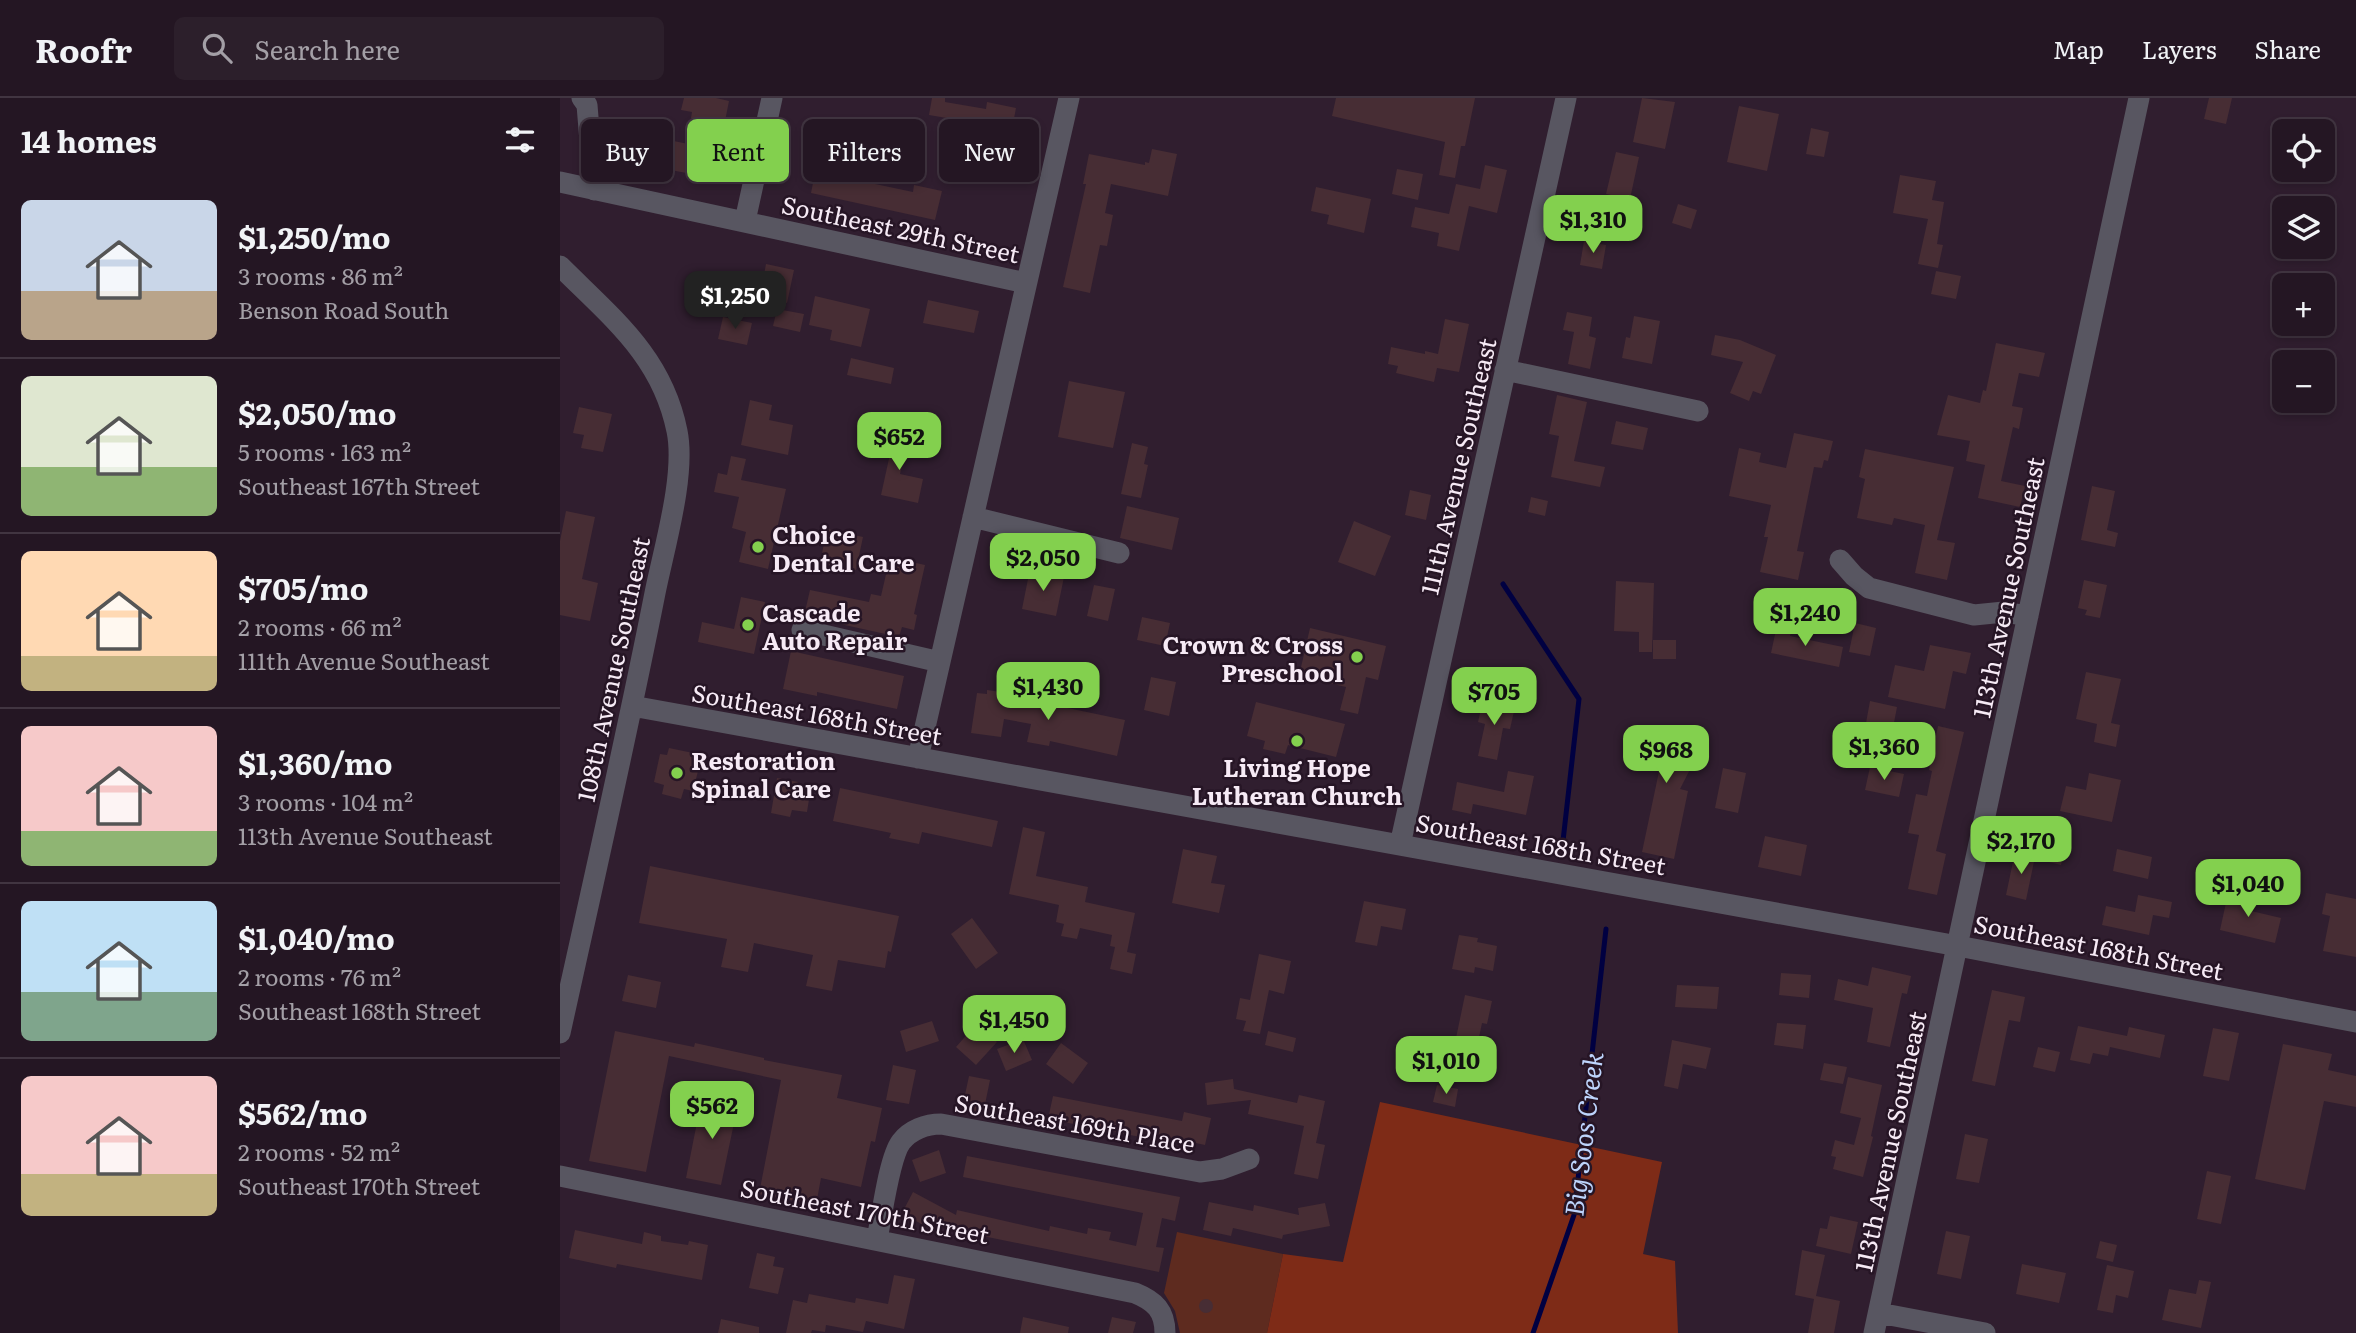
<!DOCTYPE html>
<meta charset="utf-8">
<style>
:root{--surface:#241623;--page:#2c1f2b;--text:#f1f3f6;--muted:#a39fa6;--line:#413541;--accent:#83d04e}
body{margin:0;font-family:Literata,serif;background:var(--page);color:var(--text);height:100vh;display:flex;flex-direction:column;font-size:26px;white-space:nowrap}
*{box-sizing:border-box;margin:0}
p{font-size:23px;color:var(--muted)}
.icon{flex:none;width:38px;height:38px;fill:none;stroke:currentColor;stroke-width:2;stroke-linecap:round;stroke-linejoin:round}
.map{position:relative;flex:1;overflow:hidden}
.panel{display:flex;flex-direction:column;background:var(--surface);width:560px}
.panel>*{flex:none}
.banner{position:absolute;left:21px;top:21px;width:665px;height:63px;display:flex;gap:14px}
.controls{position:absolute;left:1712px;top:21px;display:grid;gap:14px}
.controls a{display:grid;place-items:center;width:63px;height:63px;border-radius:10px;background:var(--surface);box-shadow:0 4px 10px #0003,0 0 0 2px var(--line);font-size:35px}
.price{position:absolute;translate:-50% -60px;padding:0 16px;border-radius:14px;background:var(--accent);color:#111;font-size:23px;line-height:46px;filter:drop-shadow(0 2px 4px #0008)}
.price::after{content:'';position:absolute;left:50%;top:42px;width:21px;height:16px;margin-left:-10px;background:inherit;clip-path:polygon(0 0,100% 0,50% 100%)}
.price.active{background:#222;color:#fff}
ul{padding:0;list-style:none}
li{display:flex;align-items:center;gap:21px;height:175px;padding:0 21px}
li+li{border-top:2px solid var(--line)}
li span{display:grid;place-items:center;flex:none;width:196px;height:140px;border-radius:10px;color:#555}
li>.icon{margin-inline-start:auto}
span .icon{width:84px;height:84px;fill:#fffc;stroke-width:1}
li b{font-size:30px}
h2{display:flex;justify-content:space-between;align-items:center;height:84px;padding:0 21px;font-size:30px}
.tag{padding:0 24px;border-radius:10px;background:var(--surface);box-shadow:0 4px 10px #0003,0 0 0 2px var(--line);font-size:24px;line-height:63px}
.tag.active{background:var(--accent);color:#111}
header{display:flex;align-items:center;gap:42px;box-sizing:border-box;height:98px;padding:0 35px;background:var(--surface);border-bottom:2px solid var(--line)}
header strong{font-size:33px}
nav{display:flex;gap:38px;margin-inline-start:auto;font-size:24px}
.search{width:490px;height:63px;background:var(--page);display:flex;align-items:center;gap:18px;box-sizing:border-box;padding:0 24px;border-radius:10px;color:var(--muted);font-size:26px}
main{display:flex;flex:1;min-height:0}
.map>svg:first-child{display:block}
</style>
<header>
<strong>Roofr</strong>
<div class="search"><svg class="icon" aria-label="search" viewBox="0 0 24 24"><circle cx="10" cy="10" r="6"/><path d="M15 15l6 6"/></svg>Search here</div>
<nav><a>Map</a><a>Layers</a><a>Share</a></nav>
</header>
<main>
<section class="panel">
<h2>14 homes<svg class="icon" aria-label="filters" viewBox="0 0 24 24"><path d="M4 7h16M4 17h16"/><circle cx="9" cy="7" r="2"/><circle cx="15" cy="17" r="2"/></svg></h2>
<ul>
<li><span style="background:linear-gradient(#c9d6e8 65%,#b9a48a 0)"><svg class="icon" aria-label="home" viewBox="0 0 24 24"><path d="M3 11l9-7 9 7M6 9v11h12V9"/></svg></span><div><b>$1,250/mo</b><p>3 rooms · 86 m²</p><p>Benson Road South</p></div></li>
<li><span style="background:linear-gradient(#dfe7d0 65%,#8fb573 0)"><svg class="icon" aria-label="home" viewBox="0 0 24 24"><path d="M3 11l9-7 9 7M6 9v11h12V9"/></svg></span><div><b>$2,050/mo</b><p>5 rooms · 163 m²</p><p>Southeast 167th Street</p></div></li>
<li><span style="background:linear-gradient(#ffd9b3 75%,#c2b280 0)"><svg class="icon" aria-label="home" viewBox="0 0 24 24"><path d="M3 11l9-7 9 7M6 9v11h12V9"/></svg></span><div><b>$705/mo</b><p>2 rooms · 66 m²</p><p>111th Avenue Southeast</p></div></li>
<li><span style="background:linear-gradient(#f6c9c9 75%,#8fb573 0)"><svg class="icon" aria-label="home" viewBox="0 0 24 24"><path d="M3 11l9-7 9 7M6 9v11h12V9"/></svg></span><div><b>$1,360/mo</b><p>3 rooms · 104 m²</p><p>113th Avenue Southeast</p></div></li>
<li><span style="background:linear-gradient(#bfe0f5 65%,#7fa58c 0)"><svg class="icon" aria-label="home" viewBox="0 0 24 24"><path d="M3 11l9-7 9 7M6 9v11h12V9"/></svg></span><div><b>$1,040/mo</b><p>2 rooms · 76 m²</p><p>Southeast 168th Street</p></div></li>
<li><span style="background:linear-gradient(#f6c9c9 70%,#c2b280 0)"><svg class="icon" aria-label="home" viewBox="0 0 24 24"><path d="M3 11l9-7 9 7M6 9v11h12V9"/></svg></span><div><b>$562/mo</b><p>2 rooms · 52 m²</p><p>Southeast 170th Street</p></div></li>
</ul>
</section>
<div class="map">
<svg width="1796" height="1235" viewBox="0 0 1796 1235">
<rect width="100%" height="100%" fill="#301e2f"/>
<path fill="#5e2b1f" d="M617 1134 723 1156 707 1235H620L615 1213 604 1195Z"/>
<path fill="#7e2b17" d="M820 1004 1102 1064 1083 1156 1115 1163 1118 1235H707L723 1156 783 1164Z"/>
<g fill="none" stroke-linecap="round" stroke-linejoin="round">
<path stroke="#000041" stroke-width="5" d="M943 486 1019 601 1003 743
M973 1235 1014 1117 1046 831"/>
</g>
<path fill="#472d34" d="M124 0H156L169 3 160 48 165 49 160 74 150 71 148 79 105 71 107 64 50 52 55 31 143 49 147 24 131 20 132 14 121 12Z
M372 0H385V4L426 11 427 4 456 10 448 52 426 47 430 30 422 29V26L369 17Z
M776 0H915L905 48H901L895 80 879 77 885 44 772 18Z
M1082 0 1115 4 1105 51 1073 44Z
M1649 0H1672L1666 26 1644 21Z
M1179 8 1219 16 1207 73 1167 64Z
M1251 30 1269 34 1264 59 1246 56Z
M253 46 287 53 282 79 353 94 354 87 382 93 375 122 251 95 257 65 249 64Z
M592 51 617 56 608 98 551 86 545 115 553 117 547 148 540 147 530 195 503 189 526 86H523L529 56 585 67V64L589 65Z
M1056 54 1079 59 1070 101 1046 96Z
M925 67 947 72 937 115 909 108 899 153 877 148 879 135 851 129 855 109 889 116 896 86 920 91Z
M837 71 863 76 858 102 832 96Z
M1340 77 1376 83 1372 102 1384 104 1377 146 1383 147 1378 170 1358 166 1368 121 1333 115Z
M756 89 811 101 804 135 767 126 769 117 751 113Z
M1118 106 1137 112 1131 131 1112 125Z
M1024 143 1046 147 1042 171 1020 167Z
M206 166 234 172 227 205 208 200 211 189 202 187Z
M1376 173 1401 178 1396 201 1371 196Z
M255 198 310 211 301 249 270 242 272 232 249 227Z
M368 202 419 213 414 235 363 225Z
M217 211 244 216 240 234 213 228Z
M1007 214 1032 219 1029 238 1036 240 1030 271 1008 266 1014 234 1003 232Z
M1074 218 1100 223 1092 266 1062 260 1066 239 1070 240Z
M163 219 192 225 187 247 158 241Z
M885 221 909 226 899 274 877 270 874 284 836 275 838 268 828 266 831 249 865 256V253L878 256Z
M1155 237 1180 242 1216 257 1201 296 1193 293 1189 303 1170 295 1183 264 1151 257Z
M1436 245 1485 255 1479 279 1459 275 1452 308 1463 310 1459 331 1453 329 1441 383 1465 388 1460 409 1418 400 1425 367 1406 363 1410 343 1377 337 1388 297 1420 305 1423 292 1426 293Z
M291 260 334 270 331 286 287 277Z
M509 283 565 294 553 350 498 339Z
M997 297 1027 304 1014 363 1045 369 1040 389 991 379 999 338 989 336Z
M190 302 212 307 209 322 233 327 228 357 181 347Z
M19 309 52 316 43 354 21 350 24 337 13 335Z
M1056 323 1088 330 1083 352 1051 346Z
M324 335 348 340 340 376 363 381 358 405 321 397 330 356 321 354Z
M1234 335 1273 343 1268 363 1264 362 1262 370 1254 369 1237 453 1244 454 1238 482 1200 474 1208 439H1204L1211 407 1169 398 1179 350 1201 355 1199 364 1226 370Z
M572 345 588 349 584 366 588 367 581 400 561 396Z
M1305 351 1394 369 1377 442 1395 445 1387 482 1355 475 1365 427 1334 420 1332 427 1297 420 1305 381 1299 379Z
M171 358 186 361 181 382 226 391 208 471 179 464 186 434 172 430 179 399 154 394 158 375 167 377Z
M1532 388 1555 393 1547 432 1558 435 1555 449 1521 442Z
M850 392 871 397 866 422 845 417Z
M971 399 988 403 985 418 968 414Z
M567 408 619 420 612 452 560 440Z
M6 413 35 419 22 481 38 485 30 523 0 517V443Z
M794 423 831 438 815 478 778 464Z
M267 431 303 439 296 472 260 465Z
M330 459 365 467 354 516 357 517 354 532 342 529 339 539 244 518 250 492 309 504 311 496 321 498Z
M470 471 504 479 496 518 462 511Z
M1524 482 1547 487 1540 520 1525 517 1527 512 1518 510Z
M1056 483 1094 485 1092 554H1079V534L1054 533Z
M534 487 555 491 548 523 527 518Z
M181 499 205 504 194 556 138 544 142 524 174 531Z
M582 519 610 525 605 548 577 542Z
M1295 525 1316 530 1310 558 1289 554Z
M1217 527 1232 530 1230 538 1283 549 1279 569 1211 555Z
M750 530 826 548 818 582 806 579 798 616 780 612 786 589 739 578Z
M1093 542H1116V561H1093Z
M1370 547 1411 555 1406 576 1393 573 1385 611 1328 599 1335 567 1364 573Z
M231 553 344 578 337 611 257 594V598L223 591Z
M1526 574 1561 581 1551 625 1560 627 1556 649 1534 644 1537 626 1516 621Z
M591 579 616 584 609 618 584 612Z
M427 592 448 595 447 599 476 605 478 592 500 596 498 608 565 622 557 658 490 643 489 648 467 644 471 626 444 621 441 639 411 635 417 595 427 596Z
M923 602 955 609 950 631 943 630 937 662 918 658 925 626 918 624Z
M1310 603 1337 609 1333 630 1306 625Z
M696 604 785 626 776 659 728 647 725 656 703 651 705 643 687 638Z
M1078 627 1119 636 1120 634 1143 646 1120 691 1128 693 1114 761 1082 754 1101 664 1071 657Z
M1378 628 1404 634 1376 753 1386 756 1377 797 1348 791 1359 737 1348 735 1356 696 1367 698 1372 673 1369 672Z
M109 650 133 655 132 664 140 665 133 693 124 691 121 701 102 696 104 687 94 684 100 656 107 657Z
M1310 669 1344 676 1339 699 1305 692Z
M1163 670 1186 675 1178 715 1155 710Z
M948 673 974 678 966 717 913 706 911 716 892 712 897 684 944 694Z
M1529 675 1561 682 1552 724 1500 713 1506 688 1526 692Z
M217 680 238 684 236 693 250 695 247 714 232 712 230 719 211 715Z
M280 690 438 723 432 749 362 734 359 746 329 740 331 735 273 723Z
M463 729 485 734 476 778 528 789 525 804 575 815 567 854 576 856 572 876 550 871 555 849 550 848 552 837 520 830 517 841 501 838 504 826 496 824 499 807 449 796Z
M1205 738 1247 747 1241 778 1198 769Z
M1486 740 1506 744 1501 767 1481 762Z
M623 751 657 758 651 785 665 787 659 815 612 805Z
M1557 751 1592 759 1588 781 1553 773Z
M1455 754 1475 759 1466 802 1446 797Z
M90 768 339 818 331 854 328 853 325 870 278 862 272 893 246 888 253 857 194 845 188 874 161 869 167 841 79 825Z
M1669 791 1690 796 1687 812 1721 820 1715 845 1660 832Z
M1766 795 1796 801V859L1763 853 1770 818 1762 816Z
M1578 797 1612 804 1609 820 1593 817 1589 837 1542 827 1546 808 1575 814Z
M804 803 846 811 842 832 821 828 817 848 795 844Z
M412 820 438 855 416 871 391 836Z
M899 837 918 840 917 844 937 848 933 873 915 869 914 875 892 871Z
M699 856 731 863 724 896 709 892 700 936 683 933 686 923 676 921 680 900 690 902Z
M1312 869 1351 878 1347 896 1342 895 1330 949 1307 944 1313 910 1274 902 1278 881 1308 888Z
M1221 875 1251 877 1249 900 1219 897Z
M68 877 101 884 96 910 62 903Z
M1117 887 1159 889 1157 911 1115 909Z
M1432 892 1465 899 1460 924 1449 922 1435 988 1412 983Z
M905 897 932 903 927 926 922 925 910 983 895 980 899 961 892 959Z
M372 923 379 943 346 954 340 933Z
M1217 925 1246 927 1243 951 1214 947Z
M1518 928 1567 938 1569 929 1605 937 1600 960 1550 949 1548 958 1533 955 1530 966 1510 962Z
M1653 930 1679 935 1669 983 1643 978Z
M411 932 419 939 425 933 437 944 416 967 396 949Z
M55 933 134 949 135 945 204 960V962L282 977 277 1000 322 1010 315 1044 311 1043 301 1089 261 1080 256 1107 199 1096 221 982 109 958 86 1074 29 1063Z
M708 933 736 940 733 954 705 947Z
M463 941 472 962 446 973 437 951Z
M1112 942 1151 950 1146 971 1123 966 1118 991 1104 988Z
M501 945 528 965 513 986 486 966Z
M1723 946 1772 956 1768 972 1796 978V1009L1764 1003 1745 1092 1695 1081Z
M1478 949 1500 954 1495 974 1473 969Z
M1264 965 1287 969 1283 986 1260 982Z
M333 967 356 972 349 1006 326 1002Z
M409 978 430 982 423 1016 402 1011Z
M1288 979 1322 987 1311 1038 1313 1039 1303 1079 1273 1071 1276 1059 1271 1058 1275 1042 1294 1047 1301 1020 1280 1015Z
M673 981 674 991 737 1005 739 997 765 1003 756 1045 765 1047 758 1081 734 1076 744 1028 688 1016 691 1002 647 1007 645 985Z
M877 987 898 991 895 1009 873 1004Z
M493 998 622 1023 624 1014 651 1020 645 1047 607 1039 606 1044 488 1021Z
M142 999 178 1006 161 1087 126 1080Z
M1405 1036 1428 1041 1419 1085 1396 1081Z
M379 1052 386 1075 360 1084 352 1062Z
M407 1058 620 1099 615 1123 602 1120 596 1149 604 1150 599 1174 374 1128 372 1132 342 1115 353 1094 396 1117 397 1112 489 1133 490 1128 527 1136 528 1130 551 1134 549 1142 576 1148 583 1115 403 1079Z
M1647 1073 1671 1078 1661 1126 1637 1121Z
M649 1104 693 1113 694 1107 739 1117 738 1110 765 1105 770 1128 723 1137 722 1141 673 1130 671 1138 643 1132Z
M1270 1118 1298 1124 1291 1156 1256 1148 1260 1130 1267 1131Z
M15 1132 82 1146 84 1134 101 1138V1143L128 1147 129 1143 148 1147 142 1182 57 1166 56 1170 9 1160Z
M1386 1133 1410 1138 1401 1181 1377 1176Z
M1540 1143 1557 1147 1553 1164 1536 1160Z
M1242 1152 1265 1157 1256 1198 1280 1203 1274 1235H1248L1254 1201 1235 1197Z
M197 1155 215 1159 213 1168 224 1170 218 1196 189 1190Z
M1462 1166 1506 1175 1499 1205 1456 1196Z
M1547 1167 1574 1173 1568 1200 1556 1197 1553 1215 1537 1212Z
M334 1177 355 1181 344 1231 306 1223 303 1234 266 1227 265 1234 252 1232 251 1235H226L233 1202 247 1205 249 1196 295 1205 296 1200 328 1206Z
M1639 1182 1651 1184 1641 1230 1602 1222 1609 1191 1636 1196Z
M639 1208a7 7 0 1 1 14 0a7 7 0 1 1-14 0Z
M463 1219 509 1229 508 1235H460Z
M552 1219 576 1224 573 1235H548Z
M161 1221 199 1229V1235H158Z"/>
<g fill="none" stroke-linecap="round" stroke-linejoin="round">
<path stroke="#585661" stroke-width="21" d="M22 0 27 7 34 92
M0 84 466 185
M185 123 212 0
M0 168C52 220 102 258 117 333 126 377 104 450 95 495 66 642 32 789 0 935
M945 272 1138 313
M413 419 559 455
M1280 462 1294 478 1309 490 1414 517 1444 514 1468 518
M242 532 380 564
M72 608 1398 848 1796 924
M358 660 509 0
M840 747 1006 0
M0 1078 575 1195C595 1203 605 1213 605 1235
M317 1141C322 1118 329 1060 341 1044 350 1032 366 1026 381 1026L640 1074 662 1071 689 1061
M1319 1215 1425 1235
M1314 1235 1579 0"/>
</g>
<g fill="#83d04e" stroke="#261525" stroke-width="2.5">
<circle cx="198" cy="449" r="7"/>
<circle cx="188" cy="527" r="7"/>
<circle cx="797" cy="559" r="7"/>
<circle cx="737" cy="643" r="7"/>
<circle cx="117" cy="675" r="7"/>
</g>
<g text-anchor="middle" dominant-baseline="central" stroke-width="5" stroke-linejoin="round" paint-order="stroke">
<g font-size="24" fill="#f6eaf5" stroke="#261525">
<text transform="translate(341 130) rotate(12)">Southeast 29th Street</text>
<text transform="translate(897 368) rotate(-77)">111th Avenue Southeast</text>
<text transform="translate(1447 489) rotate(-78)">113th Avenue Southeast</text>
<text transform="translate(52 571) rotate(-78)">108th Avenue Southeast</text>
<text transform="translate(257 615) rotate(10)">Southeast 168th Street</text>
<text transform="translate(981 745) rotate(10)">Southeast 168th Street</text>
<text transform="translate(1539 848) rotate(11)">Southeast 168th Street</text>
<text transform="translate(515 1024) rotate(10)">Southeast 169th Place</text>
<text transform="translate(1329 1043) rotate(-78)">113th Avenue Southeast</text>
<text transform="translate(305 1112) rotate(11)">Southeast 170th Street</text>
</g>
<g font-size="24" font-weight="bold" fill="#f6eaf5" stroke="#261525" text-anchor="start">
<text x="212" y="435">Choice<tspan x="212" dy="28">Dental Care</tspan></text>
<text x="202" y="513">Cascade<tspan x="202" dy="28">Auto Repair</tspan></text>
<text x="783" y="545" text-anchor="end">Crown &amp; Cross<tspan x="783" dy="28">Preschool</tspan></text>
<text x="131" y="661">Restoration<tspan x="131" dy="28">Spinal Care</tspan></text>
<text x="737" y="668" text-anchor="middle">Living Hope<tspan x="737" dy="28">Lutheran Church</tspan></text>
</g>
<g font-size="26" font-style="italic" fill="#bdd4fc" stroke="#261525">
<text transform="translate(1022 1036) rotate(-83)">Big Soos Creek</text>
</g>
</g>
</svg>
<div class="controls">
<a><svg class="icon" aria-label="locate" viewBox="0 0 24 24"><circle cx="12" cy="12" r="6"/><path d="M12 2v4M12 18v4M2 12h4M18 12h4"/></svg></a>
<a><svg class="icon" aria-label="layers" viewBox="0 0 24 24"><path d="M12 4l9 5-9 5-9-5zM3 14l9 5 9-5"/></svg></a>
<a>+</a>
<a>−</a>
</div>
<b class="price" style="left:1033px;top:157px">$1,310</b>
<b class="price active" style="left:175px;top:233px">$1,250</b>
<b class="price" style="left:339px;top:374px">$652</b>
<b class="price" style="left:483px;top:495px">$2,050</b>
<b class="price" style="left:1245px;top:550px">$1,240</b>
<b class="price" style="left:488px;top:624px">$1,430</b>
<b class="price" style="left:934px;top:629px">$705</b>
<b class="price" style="left:1324px;top:684px">$1,360</b>
<b class="price" style="left:1106px;top:687px">$968</b>
<b class="price" style="left:1461px;top:778px">$2,170</b>
<b class="price" style="left:1688px;top:821px">$1,040</b>
<b class="price" style="left:454px;top:957px">$1,450</b>
<b class="price" style="left:886px;top:998px">$1,010</b>
<b class="price" style="left:152px;top:1043px">$562</b>
<div class="banner">
<a class="tag">Buy</a>
<a class="tag active">Rent</a>
<a class="tag">Filters</a>
<a class="tag">New</a>
</div>
</div>
</main>
